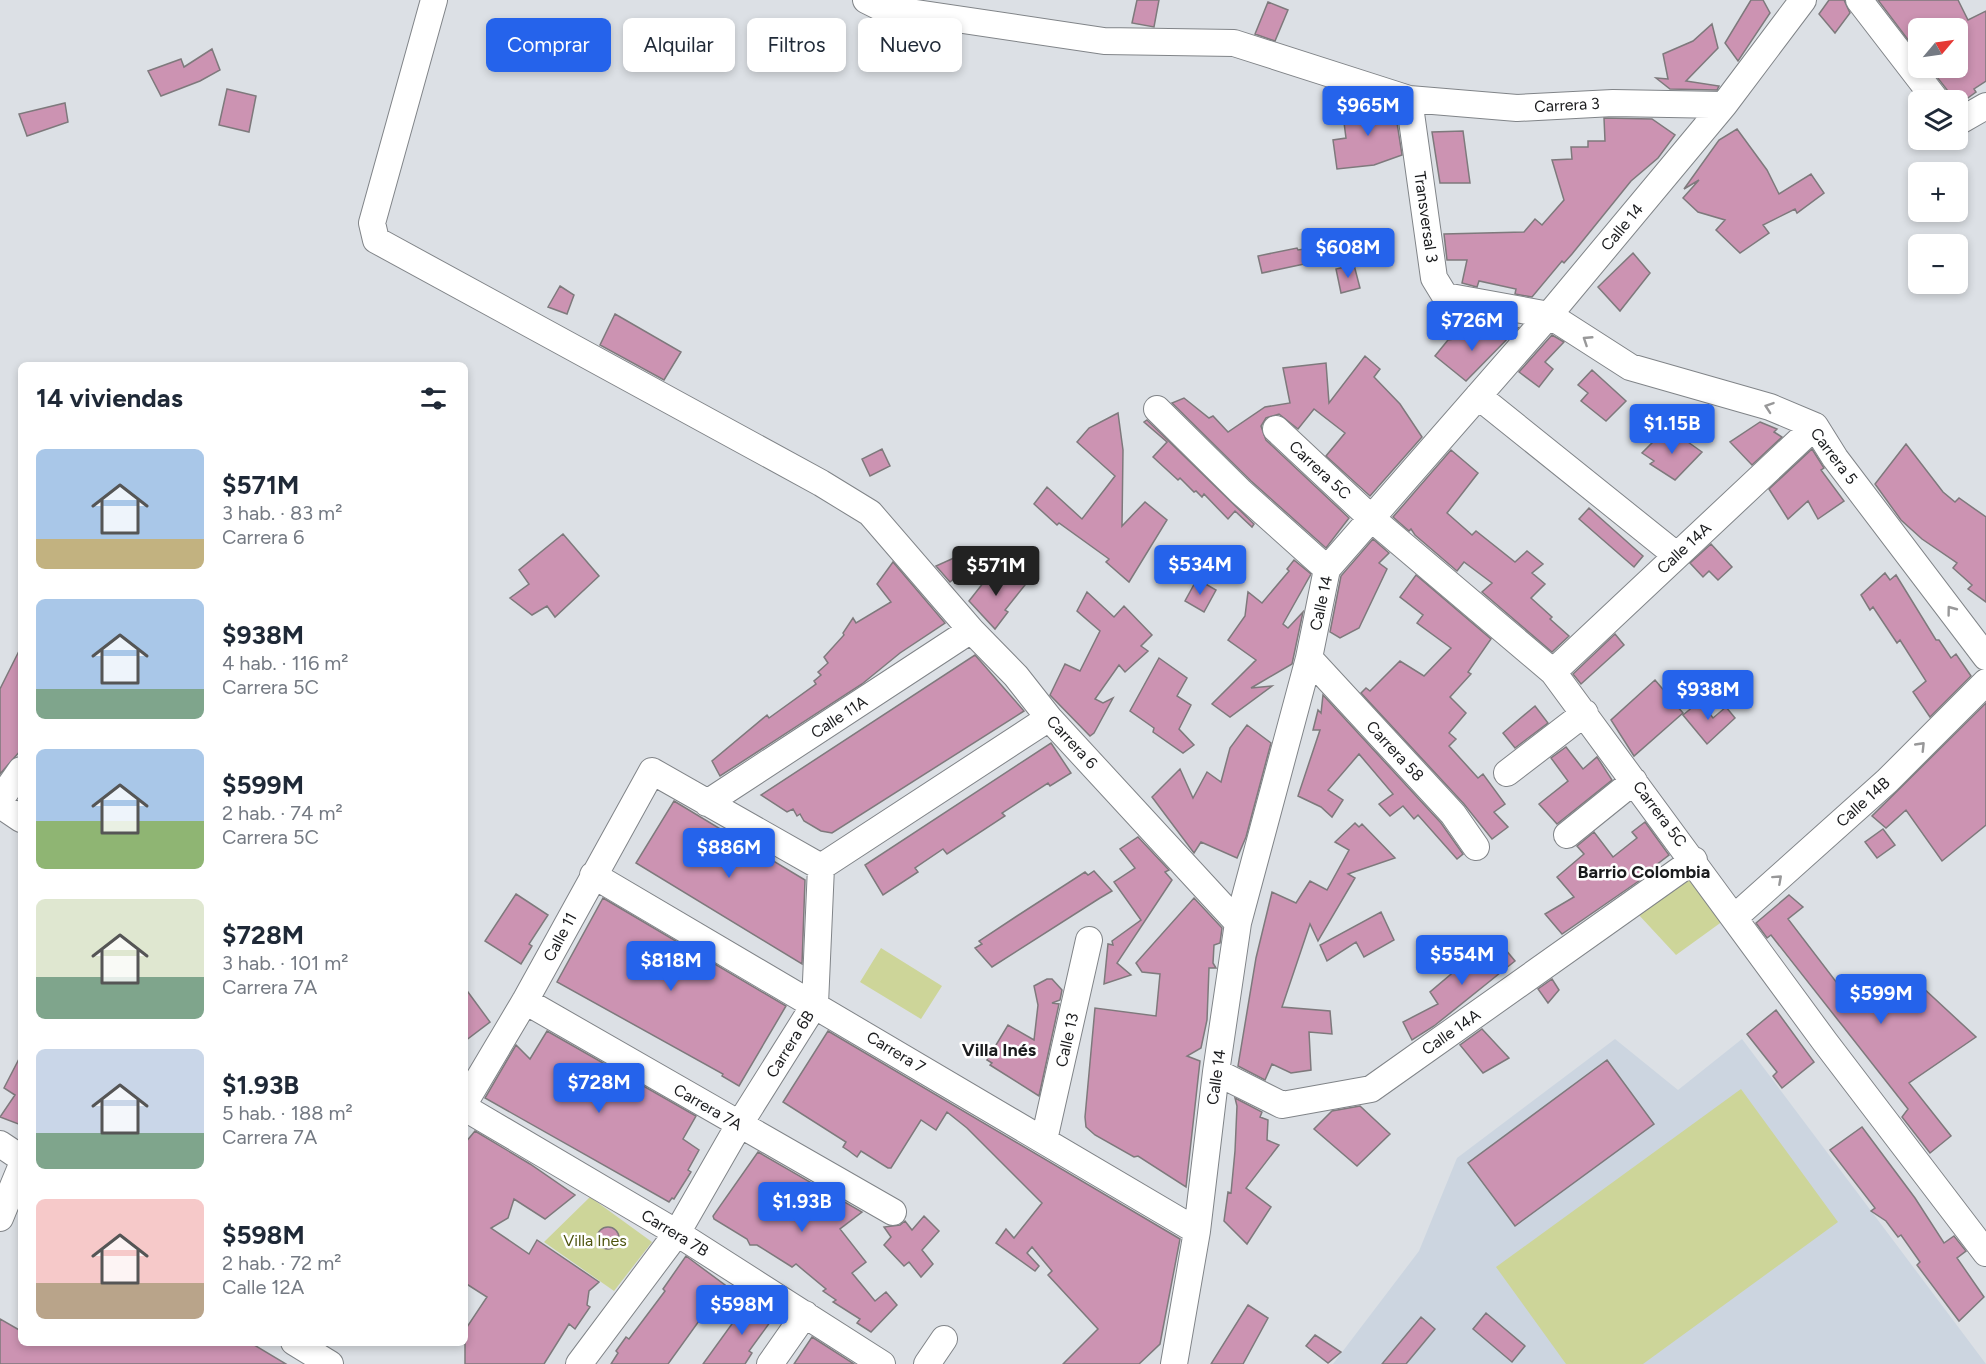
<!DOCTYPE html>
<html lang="es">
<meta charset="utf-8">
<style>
:root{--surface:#fff;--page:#f2f2f3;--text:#1f2937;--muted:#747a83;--accent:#2563eb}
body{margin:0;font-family:Figtree,sans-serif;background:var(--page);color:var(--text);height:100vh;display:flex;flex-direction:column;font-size:22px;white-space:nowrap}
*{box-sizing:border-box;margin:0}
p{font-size:20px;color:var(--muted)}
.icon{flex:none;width:33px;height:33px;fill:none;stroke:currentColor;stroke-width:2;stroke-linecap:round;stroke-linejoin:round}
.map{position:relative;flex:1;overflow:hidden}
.details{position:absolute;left:18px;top:362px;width:450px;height:984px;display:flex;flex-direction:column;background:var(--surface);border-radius:9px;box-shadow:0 3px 9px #0003}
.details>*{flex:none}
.top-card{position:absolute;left:486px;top:18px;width:570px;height:54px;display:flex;gap:12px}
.needle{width:39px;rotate:61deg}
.controls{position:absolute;left:1908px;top:18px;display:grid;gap:12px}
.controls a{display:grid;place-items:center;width:60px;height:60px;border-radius:9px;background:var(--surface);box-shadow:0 3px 9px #0003;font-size:30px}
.price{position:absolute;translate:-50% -51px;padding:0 14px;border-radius:6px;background:var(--accent);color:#fff;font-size:20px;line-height:39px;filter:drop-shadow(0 2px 3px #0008)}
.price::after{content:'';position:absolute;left:50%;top:36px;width:18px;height:14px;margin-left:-9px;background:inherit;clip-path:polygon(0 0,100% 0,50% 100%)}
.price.current{background:#222;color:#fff}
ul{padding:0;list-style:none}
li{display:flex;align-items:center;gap:18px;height:150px;padding:0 18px}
li span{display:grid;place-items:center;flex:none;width:168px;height:120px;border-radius:9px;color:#555}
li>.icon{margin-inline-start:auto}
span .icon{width:72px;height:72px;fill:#fffc;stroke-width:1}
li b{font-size:26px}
h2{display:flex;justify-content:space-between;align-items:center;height:72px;padding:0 18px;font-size:26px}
.tag{padding:0 21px;border-radius:9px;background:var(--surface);box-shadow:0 3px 9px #0003;font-size:21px;line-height:54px}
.tag.current{background:var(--accent);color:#fff}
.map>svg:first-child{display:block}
</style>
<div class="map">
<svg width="1986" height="1364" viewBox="0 0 1986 1364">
<rect width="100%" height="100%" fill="#dce0e5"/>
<path fill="#ccd5e0" d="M1615 1039 1678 1090 1742 1039 1986 1364H1333L1419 1251 1457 1158Z"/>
<path fill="#cdd599" d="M1691 879 1723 921 1676 955 1638 914Z
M881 948 942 986 921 1019 860 982Z
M1741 1089 1838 1222 1643 1364H1566L1496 1267Z
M590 1197 652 1242 614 1291 544 1242Z"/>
<path fill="#cc93b2" stroke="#7e797c" stroke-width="1.5" d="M1137 0H1159L1154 27 1132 23Z
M1751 0H1763L1770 13 1738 61 1725 43Z
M1829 0H1844L1850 13 1835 33 1819 14Z
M1878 0H1958L1968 20 1986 11V81L1974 89 1976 92 1965 100H1951L1948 91 1930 68H1958V28H1918V53Z
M1268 2 1288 10 1275 41 1255 34Z
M1712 24 1718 48 1686 81 1719 86 1717 90 1670 89 1656 78 1668 79 1663 54 1693 41Z
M212 49 220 70 200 81 161 96 148 71 181 59 184 67Z
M227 89 256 96 249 132 219 125Z
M1352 96 1371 103 1372 110H1395L1402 155 1374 165 1337 169 1333 140 1346 138 1343 115 1354 114Z
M65 103 68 122 27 136 19 114Z
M1604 118 1652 119 1675 135 1658 158 1631 181 1572 254 1564 263 1562 261 1532 297 1515 294 1516 289 1479 281 1477 287 1462 283 1467 260H1447L1444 234 1524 232 1535 219 1542 225 1564 200 1552 160 1572 159 1571 147H1588V141H1605Z
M1737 129 1767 170 1779 194 1811 174 1824 193 1797 213 1795 209 1763 225 1769 233 1740 253 1716 230 1725 220 1698 212 1683 198 1699 180 1684 189 1719 140Z
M1463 131 1470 183H1440L1432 132Z
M1345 243 1347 256 1330 259 1331 262 1309 266V263L1262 273 1258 256 1297 248 1298 250Z
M1633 253 1650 273 1620 311 1598 287Z
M1354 265 1360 288 1341 293 1336 269Z
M560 286 574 295 567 314 548 307Z
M615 314 681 352 664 380 600 345Z
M1518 328 1466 381 1435 356 1448 340Z
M1552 335 1564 342 1545 362 1553 369 1539 387 1519 372Z
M1365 356 1380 369 1374 377 1400 404 1422 437 1370 496 1326 456 1345 433 1314 409 1298 429 1279 414 1266 418 1261 426 1266 440 1349 518 1326 548 1251 481 1172 403 1184 398 1209 418 1213 416 1228 432 1265 407 1290 403 1283 368 1326 363 1329 403Z
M1592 370 1626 401 1606 421 1581 401 1588 393 1578 385Z
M1118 413 1123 450 1122 526 1145 502 1167 520 1129 582 1106 562 1109 559 1059 523 1057 525 1034 504 1047 487 1082 519 1115 476 1077 442 1089 428Z
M1147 420 1254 524 1252 527 1235 511 1228 519 1204 494 1202 497 1196 491 1194 492 1180 478 1178 480 1153 457 1167 442 1144 422Z
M1760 422 1777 429 1774 432 1782 437 1752 465 1730 442Z
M1660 435 1672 442 1678 435 1702 452 1675 480 1650 464 1654 461 1642 453Z
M1906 444 1943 492 1955 502 1959 498 1986 517V602L1968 589 1972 585 1953 568 1957 563 1922 539 1901 520 1875 484Z
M882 449 890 466 870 476 862 459Z
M1812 449 1824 468 1821 470 1844 501 1818 519 1808 501 1788 519 1769 489Z
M1451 450 1478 473 1447 513 1472 535 1476 531 1515 562 1527 551 1543 564 1532 573 1545 584 1531 598 1552 617 1550 619 1569 636 1552 652 1482 592 1492 583 1464 562 1457 571 1415 535 1411 529 1409 531 1393 517Z
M1589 508 1643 556 1634 567 1579 519Z
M563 534 599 576 555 617 547 606 532 615 510 598 529 584 519 570Z
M1373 539 1389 553 1379 563 1387 569 1359 628 1340 638 1330 632 1341 576Z
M1711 544 1732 567 1718 580 1709 571 1703 577 1690 563Z
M965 553 973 563 950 582 936 566Z
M1294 560 1311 574 1283 624 1288 628 1303 612 1292 664 1251 688 1272 686 1230 717 1212 704 1256 660 1228 640 1245 616 1248 592 1262 603 1289 571 1287 569Z
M893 562 945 623 900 653 862 684 720 776 712 761 767 715 769 718 816 684 814 681 821 675 818 672 828 663 824 657 844 635 843 633 853 618 856 623 891 602 877 584Z
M995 568 1025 585 1005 610 1008 612 995 629 969 601Z
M1885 573 1890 580 1896 575 1936 640H1939L1951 658 1956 654 1971 676 1930 717 1913 692 1926 681 1900 640 1897 643 1873 607 1870 610 1861 595Z
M1416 575 1491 639 1468 672 1471 674 1450 697 1466 713 1449 733 1456 739 1449 746 1478 778 1483 774 1505 804 1494 812 1508 827 1492 839 1464 804 1361 693 1366 688 1370 691 1400 661 1424 676 1451 648 1417 623 1423 615 1400 597Z
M1197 579 1216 590 1204 612 1185 601Z
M1087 592 1114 617 1124 606 1152 635 1141 646 1148 651 1125 672 1119 665 1095 699 1103 703 1113 698 1094 733 1090 736 1050 695 1065 664 1080 671 1100 631 1077 611Z
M1615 634 1624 645 1581 684 1573 674Z
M21 647V750L0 774V689Z
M975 655 1024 711 832 833 821 831 804 821 800 814 797 816 793 809 787 812 761 795Z
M1159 658 1187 678 1177 696 1191 705 1179 729 1194 745 1183 753 1153 732 1154 728 1130 711Z
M1655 680 1683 713 1634 756 1611 720Z
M1323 695 1441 823 1463 854 1457 859 1418 815 1414 819 1403 806 1390 816 1379 804 1393 794 1359 754 1328 790 1343 800 1332 817 1321 807 1298 796 1320 730H1313L1318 710 1321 713Z
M1700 701 1713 718 1726 707 1735 718 1707 744 1683 715Z
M1986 703V825L1942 861 1906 810 1886 828 1872 816Z
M1535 706 1548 723 1515 748 1503 733Z
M1247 725 1271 743 1246 837 1237 858 1201 842 1194 853 1152 797 1180 769 1193 798 1207 772 1221 782 1230 748Z
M1051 743 1071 773 1050 786 1048 783 1002 813 1005 816 947 854 943 849 915 868 918 872 883 895 865 865Z
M1566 747 1583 769 1597 757 1612 780 1557 824 1539 804 1568 781 1551 758Z
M674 801 805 880 802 964 636 863Z
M1645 822 1669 855 1647 872 1649 874 1562 934 1545 914 1574 897 1557 877 1584 854 1577 846 1594 832 1613 857 1637 838 1632 832Z
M1355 823 1359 827 1362 824 1395 858 1348 874 1355 878 1318 941 1310 924 1282 1007 1330 1011 1332 1034 1309 1032 1311 1070 1291 1073 1272 1064 1265 1080 1238 1066 1256 958 1272 892 1296 903 1310 881 1327 890 1349 850 1335 842Z
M1883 829 1895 845 1877 858 1865 842Z
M1138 837 1169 870 1165 872 1172 880 1117 963 1131 975 1104 984 1108 944 1113 945 1112 941 1141 920 1114 882 1135 868 1120 849Z
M1094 871 1112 891 1100 898 992 967 975 948 982 944 979 941 1017 916 1085 872 1088 875Z
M516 894 548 915 529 944 532 946 521 964 485 941Z
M1789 895 1803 907 1788 919 1853 1004 1874 992 1889 1010 1921 986 1976 1037 1909 1083 1951 1136 1930 1153 1902 1117 1908 1109 1771 935 1767 938 1756 923Z
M603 898 786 1006 739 1086 722 1076 723 1074 557 982Z
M1194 898 1222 928 1220 943 1214 945 1213 963 1216 968H1209L1207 1020 1201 1048 1187 1056 1200 1061 1186 1187 1138 1156 1134 1157 1095 1135 1086 1127 1085 1117 1095 1008 1156 1016 1160 974 1142 972 1136 963Z
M1381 912 1394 940 1364 957 1356 942 1327 961 1320 945Z
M1495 937 1515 961 1434 1026 1412 1040 1403 1022 1438 1004 1430 992Z
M1047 979H1052L1062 990 1060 1000 1052 1003 1059 1004 1039 1096 990 1065 992 1063 987 1060 1008 1025 1034 1040 1038 1005 1034 986Z
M1552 979 1559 990 1548 1003 1538 989Z
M465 988 490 1022 465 1041Z
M1776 1010 1814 1062 1782 1088 1773 1076 1777 1072 1747 1034Z
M1482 1029 1509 1058 1483 1073 1460 1045Z
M547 1031 696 1116 683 1139 699 1150 688 1170 691 1172 674 1199 672 1198 669 1202 485 1098 516 1045 530 1059Z
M828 1031 1180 1239 1160 1344 1139 1364H1063L1098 1329 1048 1275 1052 1271 1032 1247 1027 1253 1039 1266 1035 1271 996 1243 1006 1229 1014 1238 1042 1203 967 1128 947 1112 936 1130 921 1120 891 1168H888L861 1151 857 1157 849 1151 843 1147 846 1142 783 1102Z
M21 1055V1125L0 1117 15 1095 4 1088Z
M1607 1060 1654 1124 1515 1226 1468 1163Z
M1235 1098 1262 1112 1260 1117 1268 1120 1267 1140 1279 1145 1246 1188 1271 1207 1247 1244 1224 1221 1228 1192 1231 1193 1235 1151 1237 1106Z
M1360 1106 1390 1134 1357 1166 1314 1129 1332 1111Z
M1862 1127 1915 1198 1944 1243 1954 1236 1966 1251 1957 1258 1984 1297 1959 1321 1917 1265 1920 1262 1901 1235 1898 1237 1886 1221 1871 1211 1875 1208 1830 1150Z
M475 1131 530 1164 575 1195 545 1219 514 1199 508 1218 491 1228 529 1254 537 1240 599 1282 589 1291 587 1305 590 1307 575 1329 569 1324 544 1364H465V1330L487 1297 465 1283V1143Z
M758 1152 862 1212 840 1229 866 1262 852 1273 875 1301 886 1292 897 1305 871 1332 857 1323 860 1319 833 1302 836 1300 823 1291 826 1289 796 1264 792 1267 757 1245H750L747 1239 714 1219 713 1216Z
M924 1216 939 1231 922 1250 933 1264 921 1277 909 1262 904 1266 884 1245 891 1237 884 1227 900 1225 905 1221 912 1230Z
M597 1238a11 11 0 1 1 22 0a11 11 0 1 1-22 0Z
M686 1256 725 1285 668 1364H611L618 1353 616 1351 626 1337 629 1339 665 1291 663 1289Z
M750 1299 776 1314 749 1351 752 1353 745 1364H703Z
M1248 1305 1268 1318 1243 1364H1211Z
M1486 1313 1525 1346 1512 1362 1473 1329Z
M1421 1317 1435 1329 1406 1364H1382Z
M0 1319 21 1331V1342H249L286 1364H0Z
M1315 1335 1341 1352 1328 1363 1306 1346Z
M812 1337 854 1364H794Z"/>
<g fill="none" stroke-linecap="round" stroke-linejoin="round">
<defs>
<path id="minor" d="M434 0 372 223 376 240 821 483 870 513 971 630 1016 676 1049 718 1238 923
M866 0 882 8 1104 41 1234 43 1409 99 1517 108 1613 103 1724 105
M1859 0 1936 100
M1409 99 1434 278 1445 296 1549 315 1630 367 1770 407 1815 426 1835 458 1986 657
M1958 122 1986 106
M1478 396 1676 555
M1157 409 1241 492 1327 569
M1276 429 1371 518 1553 672 1825 1042 1986 1253
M1309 658 1453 814 1476 847
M1553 672 1815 426
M1507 773 1585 713
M0 800 21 770
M707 803 971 630
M0 805 21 819
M1567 835 1634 781
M593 875 1197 1231
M1735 917 1887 781 1986 682
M525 1001 893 1212
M1216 1072 1282 1105 1371 1089 1694 860
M465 1102 525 1001 652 771 821 867
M465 1108 677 1233 882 1364
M1044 1140 1089 940
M0 1144 21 1158
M0 1218 21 1167
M294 1342 330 1364
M579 1364 677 1233 739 1125 815 1004 821 867 1049 718
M770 1364 805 1314
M927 1364 944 1339
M1174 1364 1197 1231 1216 1072 1238 923 1309 658 1327 569 1549 315 1724 105 1803 0"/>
</defs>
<use href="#minor" stroke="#808488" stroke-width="28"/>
<use href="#minor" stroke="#fff" stroke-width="26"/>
</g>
<defs><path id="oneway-chevron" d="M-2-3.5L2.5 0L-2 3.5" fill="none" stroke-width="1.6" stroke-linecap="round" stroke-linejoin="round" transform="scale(1.5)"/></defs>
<g stroke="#989899">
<use href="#oneway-chevron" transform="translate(1587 340) rotate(-147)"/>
<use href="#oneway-chevron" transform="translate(1769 407) rotate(-161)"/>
<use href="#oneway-chevron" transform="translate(1951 610) rotate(-127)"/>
<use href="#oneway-chevron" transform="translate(1921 746) rotate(-46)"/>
<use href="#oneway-chevron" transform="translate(1778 879) rotate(-42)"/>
</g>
<g text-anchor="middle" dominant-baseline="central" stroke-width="5" stroke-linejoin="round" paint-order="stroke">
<g font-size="16" fill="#1a1b1d" stroke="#fff">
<text transform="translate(1567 105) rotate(-3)">Carrera 3</text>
<text transform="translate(1426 217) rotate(82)">Transversal 3</text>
<text transform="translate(1622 227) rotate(-50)">Calle 14</text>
<text transform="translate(1834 456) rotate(53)">Carrera 5</text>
<text transform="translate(1320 470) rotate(43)">Carrera 5C</text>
<text transform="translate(1684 548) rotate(-43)">Calle 14A</text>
<text transform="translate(1321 603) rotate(-78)">Calle 14</text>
<text transform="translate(839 717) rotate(-33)">Calle 11A</text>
<text transform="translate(1072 742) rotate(47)">Carrera 6</text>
<text transform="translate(1395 751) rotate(47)">Carrera 58</text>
<text transform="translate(1863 802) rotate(-42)">Calle 14B</text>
<text transform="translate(1660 814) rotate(53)">Carrera 5C</text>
<text transform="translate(560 937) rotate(-62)">Calle 11</text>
<text transform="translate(1451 1032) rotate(-35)">Calle 14A</text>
<text transform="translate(1067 1040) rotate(-77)">Calle 13</text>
<text transform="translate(790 1044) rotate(-58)">Carrera 6B</text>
<text transform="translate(896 1052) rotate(31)">Carrera 7</text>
<text transform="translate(1216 1077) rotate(-82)">Calle 14</text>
<text transform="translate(708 1107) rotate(30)">Carrera 7A</text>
<text transform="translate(675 1233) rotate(31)">Carrera 7B</text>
</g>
<g font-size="16" fill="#4e540f" stroke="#fff">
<text x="595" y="1240">Villa Ines</text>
</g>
<g font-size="18" font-weight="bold" fill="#1a1b1d" stroke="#fff">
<text x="1644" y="872">Barrio Colombia</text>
<text x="999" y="1050">Villa Inés</text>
</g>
</g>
</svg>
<div class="controls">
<a><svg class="needle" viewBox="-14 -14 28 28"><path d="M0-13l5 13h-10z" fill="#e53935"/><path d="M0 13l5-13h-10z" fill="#747a83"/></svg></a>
<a><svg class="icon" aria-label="layers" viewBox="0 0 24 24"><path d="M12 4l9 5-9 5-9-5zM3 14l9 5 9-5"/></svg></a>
<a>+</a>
<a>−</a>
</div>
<b class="price" style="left:1368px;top:137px">$965M</b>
<b class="price" style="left:1348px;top:279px">$608M</b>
<b class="price" style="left:1472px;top:352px">$726M</b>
<b class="price" style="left:1672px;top:455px">$1.15B</b>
<b class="price" style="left:1200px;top:596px">$534M</b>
<b class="price current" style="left:996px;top:597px">$571M</b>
<b class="price" style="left:1708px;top:721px">$938M</b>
<b class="price" style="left:729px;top:879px">$886M</b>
<b class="price" style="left:1462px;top:986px">$554M</b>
<b class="price" style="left:671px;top:992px">$818M</b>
<b class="price" style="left:1881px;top:1025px">$599M</b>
<b class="price" style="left:599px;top:1114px">$728M</b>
<b class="price" style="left:802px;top:1233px">$1.93B</b>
<b class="price" style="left:742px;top:1336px">$598M</b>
<div class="top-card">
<a class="tag current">Comprar</a>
<a class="tag">Alquilar</a>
<a class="tag">Filtros</a>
<a class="tag">Nuevo</a>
</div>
<section class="details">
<h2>14 viviendas<svg class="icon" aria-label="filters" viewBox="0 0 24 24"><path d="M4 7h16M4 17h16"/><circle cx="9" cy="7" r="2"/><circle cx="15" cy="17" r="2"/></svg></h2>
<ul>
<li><span style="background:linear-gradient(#a9c7e8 75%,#c2b280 0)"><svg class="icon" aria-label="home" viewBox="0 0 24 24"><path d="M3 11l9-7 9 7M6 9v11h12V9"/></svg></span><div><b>$571M</b><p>3 hab. · 83 m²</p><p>Carrera 6</p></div></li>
<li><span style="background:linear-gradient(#a9c7e8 75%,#7fa58c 0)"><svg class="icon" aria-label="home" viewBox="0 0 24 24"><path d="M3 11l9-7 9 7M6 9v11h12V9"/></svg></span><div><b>$938M</b><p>4 hab. · 116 m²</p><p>Carrera 5C</p></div></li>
<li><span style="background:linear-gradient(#a9c7e8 60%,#8fb573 0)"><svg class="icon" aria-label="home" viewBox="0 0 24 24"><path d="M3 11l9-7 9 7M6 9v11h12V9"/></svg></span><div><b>$599M</b><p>2 hab. · 74 m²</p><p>Carrera 5C</p></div></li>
<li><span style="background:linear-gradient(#dfe7d0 65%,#7fa58c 0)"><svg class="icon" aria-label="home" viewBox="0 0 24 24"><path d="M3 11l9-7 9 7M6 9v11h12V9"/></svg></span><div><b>$728M</b><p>3 hab. · 101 m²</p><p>Carrera 7A</p></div></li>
<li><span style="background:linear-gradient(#c9d6e8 70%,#7fa58c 0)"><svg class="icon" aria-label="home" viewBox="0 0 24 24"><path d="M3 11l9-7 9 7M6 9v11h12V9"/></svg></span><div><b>$1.93B</b><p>5 hab. · 188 m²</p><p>Carrera 7A</p></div></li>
<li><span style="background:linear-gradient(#f6c9c9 70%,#b9a48a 0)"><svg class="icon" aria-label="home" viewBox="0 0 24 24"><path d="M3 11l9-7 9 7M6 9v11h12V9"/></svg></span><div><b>$598M</b><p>2 hab. · 72 m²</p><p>Calle 12A</p></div></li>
</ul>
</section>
</div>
